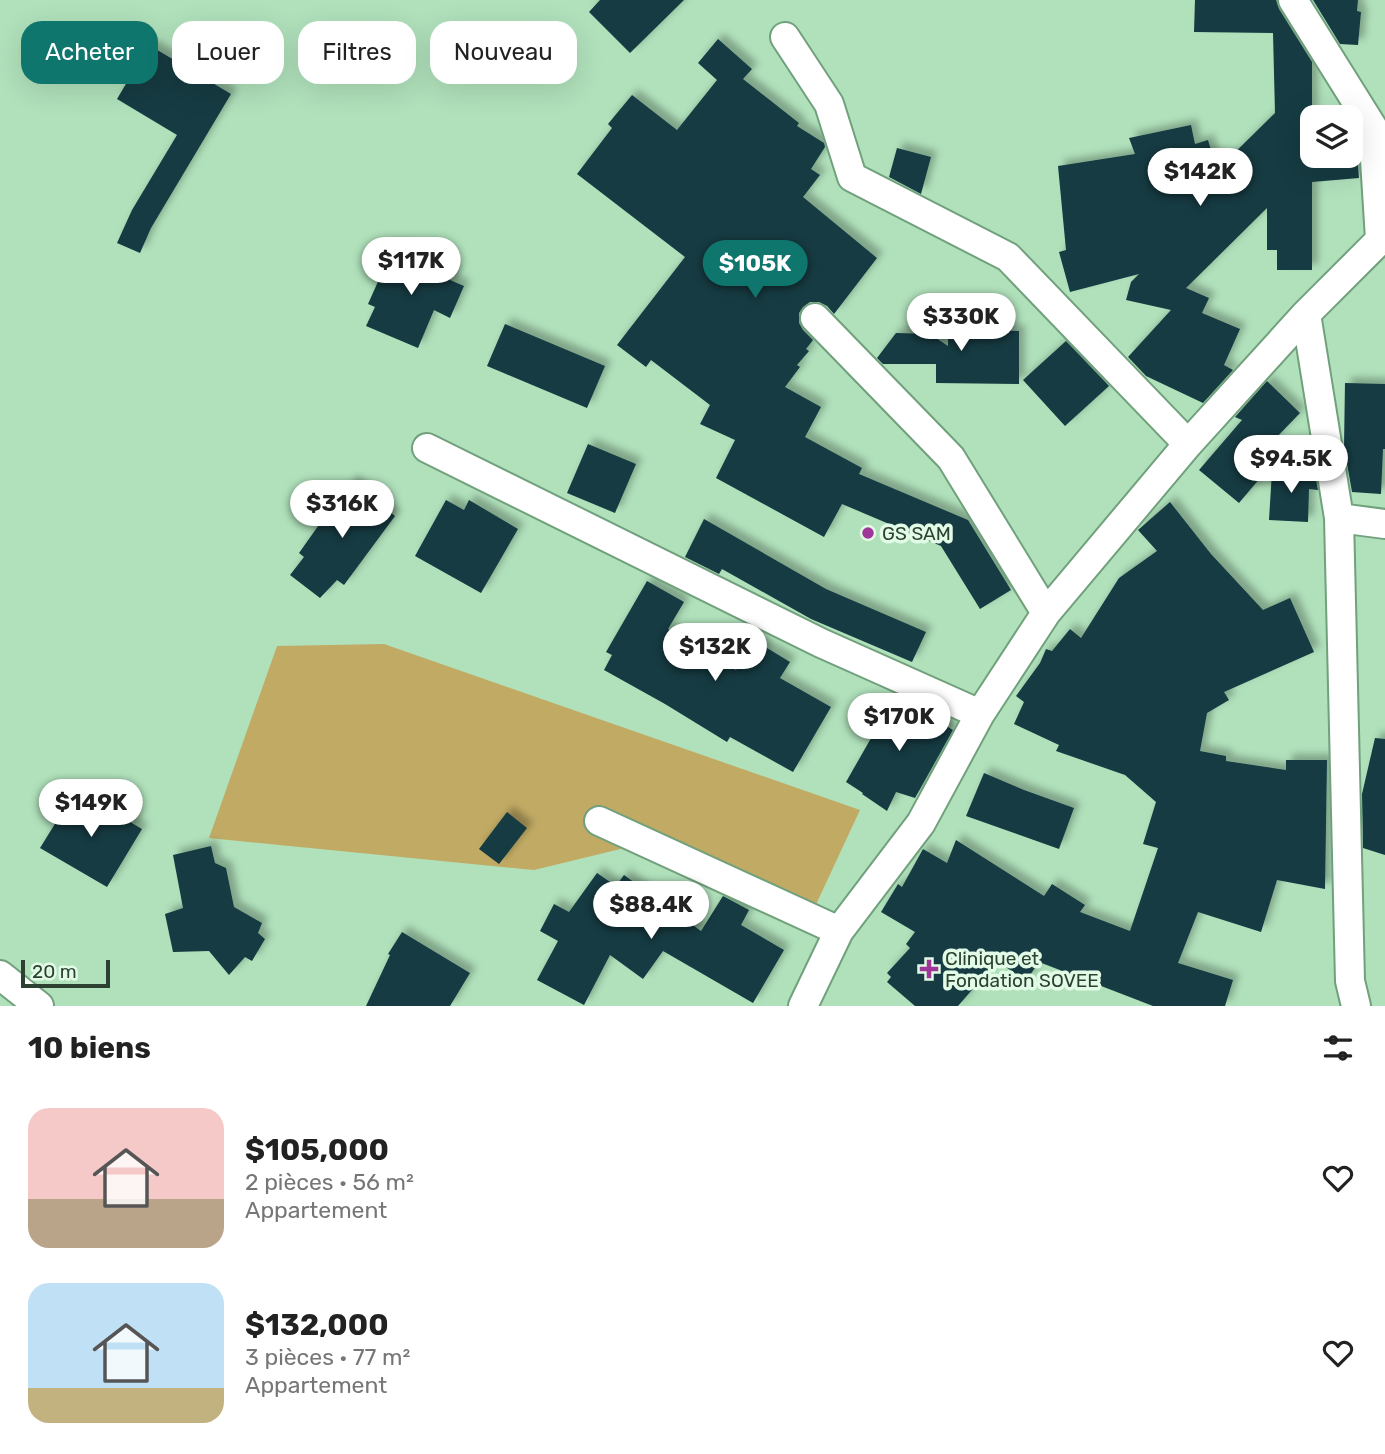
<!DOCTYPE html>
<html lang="fr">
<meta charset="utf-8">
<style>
:root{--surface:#fff;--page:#f6f6f6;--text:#222;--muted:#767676;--accent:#0f766e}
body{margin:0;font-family:Rubik,sans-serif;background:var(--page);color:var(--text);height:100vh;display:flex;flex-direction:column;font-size:26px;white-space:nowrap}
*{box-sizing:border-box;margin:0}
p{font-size:23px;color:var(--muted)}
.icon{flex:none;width:38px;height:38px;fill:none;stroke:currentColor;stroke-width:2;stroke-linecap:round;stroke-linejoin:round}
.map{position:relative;height:1006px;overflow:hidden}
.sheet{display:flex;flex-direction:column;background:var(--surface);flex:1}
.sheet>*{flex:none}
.top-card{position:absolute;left:21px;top:21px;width:700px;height:63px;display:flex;gap:14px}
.controls{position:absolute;left:1300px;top:105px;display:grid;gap:14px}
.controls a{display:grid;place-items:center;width:63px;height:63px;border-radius:14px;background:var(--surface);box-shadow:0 7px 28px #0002;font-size:35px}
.scale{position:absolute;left:21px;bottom:18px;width:89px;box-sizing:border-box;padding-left:7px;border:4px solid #2d4132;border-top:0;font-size:19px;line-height:24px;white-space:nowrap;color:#2d4132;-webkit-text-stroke:5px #e2fbe7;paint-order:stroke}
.price{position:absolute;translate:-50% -60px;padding:0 16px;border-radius:24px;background:#fff;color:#222;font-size:23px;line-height:46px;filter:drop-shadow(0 2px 4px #0008)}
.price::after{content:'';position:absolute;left:50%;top:42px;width:21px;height:16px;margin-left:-10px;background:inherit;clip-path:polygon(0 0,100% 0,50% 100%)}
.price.selected{background:var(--accent);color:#fff}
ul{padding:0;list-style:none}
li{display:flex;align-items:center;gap:21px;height:175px;padding:0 28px}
li span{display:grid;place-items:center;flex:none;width:196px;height:140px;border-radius:21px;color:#555}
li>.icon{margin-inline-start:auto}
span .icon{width:84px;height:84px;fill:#fffc;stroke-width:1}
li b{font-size:30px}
h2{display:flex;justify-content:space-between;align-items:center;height:84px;padding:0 28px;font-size:30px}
.tag{padding:0 24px;border-radius:21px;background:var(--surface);box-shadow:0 7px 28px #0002;font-size:24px;line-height:63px}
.tag.selected{background:var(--accent);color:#fff}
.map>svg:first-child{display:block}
</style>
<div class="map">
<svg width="1385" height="1006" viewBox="0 0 1385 1006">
<defs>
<filter id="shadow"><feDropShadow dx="6" dy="-6" stdDeviation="3.5" flood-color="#0004"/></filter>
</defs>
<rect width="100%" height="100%" fill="#b0e1bb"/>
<path fill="#c1aa64" d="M384 644 860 810 812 913 637 845 534 870 209 838 277 646Z"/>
<path fill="#133b42" filter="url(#shadow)" d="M600 0H684L630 53 589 12Z
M1195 0H1276L1279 9 1312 62V156H1351V124L1355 131 1359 178 1312 182V270H1277V250H1267V208L1186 288 1209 298 1202 313 1240 329 1224 365 1233 370 1203 403 1146 376 1128 357 1171 310 1126 300 1131 282 1139 274 1070 292 1059 252 1066 250 1058 166 1135 154 1129 138 1191 125 1195 144 1208 140 1217 170 1275 113 1273 33 1194 32Z
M1313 0H1358L1357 11 1361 12 1358 45 1340 44Z
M718 39 752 69 743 79 799 123 797 126 824 143 825 147 811 169 820 175 803 197 877 258 834 314 827 306 819 302H810L803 307 799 313V323L803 330 813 340 806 349 809 351 797 365 800 367 785 387 821 407 805 437 862 468 859 474 968 520 1011 590 980 609 941 546 842 504 824 537 716 478 735 440 700 424 710 405 651 360 646 367 617 345 685 257 577 174 612 128 608 124 632 95 677 130 717 80 698 63Z
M149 45 231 94 151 228 140 253 117 243 132 210 177 135 117 99Z
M897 148 931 157 921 194 889 177Z
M394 246 453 272 450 280 464 286 450 318 434 310 418 348 366 326 375 307 368 304Z
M948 315 986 316V330L1019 331V384L936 383V364H883L877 358 896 333 930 334 948 346Z
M505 324 605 366 587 408 487 366Z
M1066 341 1109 386 1065 426 1023 380Z
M1267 381 1300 413 1244 471H1266L1239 503 1199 470 1242 420 1235 417Z
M1345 383 1385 384V449H1383L1381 494 1352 492 1344 447Z
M588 444 636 464 615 513 567 493Z
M1310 470H1314L1318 490 1309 489 1308 522 1269 520 1272 471Z
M352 481 395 516 344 585 337 580 320 598 290 575 304 557 299 553 333 505Z
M446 500 464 510 469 500 518 529 481 593 415 556Z
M1170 502 1211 554 1263 610 1290 598 1314 652 1224 692 1229 700 1207 713 1200 751 1226 756V761L1286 770V760H1327L1325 889 1277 880 1261 932 1198 912 1178 963 1233 980 1225 1006H1153L1039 962 1026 981 997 961 958 1006H915L887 982 891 977 887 973 910 948 906 944 915 932 881 912 898 884 902 887 923 849 947 863 956 840 1044 896 1052 884 1085 905 1080 912 1130 931 1158 848 1143 844 1156 802 1125 775 1056 751 1059 745 1014 724 1024 702 1016 696 1040 663 1046 649 1052 651 1070 629 1081 638 1119 578 1157 551 1138 530Z
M704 519 826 589 926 632 912 662 811 619 722 569 719 574 685 557Z
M647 581 684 602 668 629 736 670 754 640 790 662 780 678 831 707 793 772 730 737 727 742 665 704 604 670 612 655 606 652Z
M893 694 953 730 915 798 896 792 887 811 862 794 863 793 846 782 874 733 871 731Z
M1375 738 1385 739V855L1363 848 1362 794Z
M984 773 1024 790 1074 808 1059 849 966 816Z
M76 790 142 829 107 887 40 848Z
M507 812 527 828 499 864 479 849Z
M211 846 215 863 226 868 234 907 262 923 258 933 265 939 252 961 245 957 229 975 209 951 173 952 165 914 183 908 173 855Z
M597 873 616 886 624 875 701 931 723 896 749 910 741 925 784 950 753 1003 663 951 643 979 610 955 584 1005 537 980 558 941 540 931 554 904 569 912Z
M402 932 470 973 450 1006H366L390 955 388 954Z"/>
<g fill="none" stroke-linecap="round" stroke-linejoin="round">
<defs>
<path id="minor" d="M1293 0 1373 128 1380 239
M785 37 829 104 852 177 1008 257 1188 444
M1306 314 1339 518 1350 981 1356 1006
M815 318 951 458 1046 613
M427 448 821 643 980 714
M1339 518 1385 524
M599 821 839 931
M0 975 39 1006
M803 1006 839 931 921 823 980 714 1046 613 1188 444 1306 314 1385 235"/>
</defs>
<use href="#minor" stroke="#71a07c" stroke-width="32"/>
<use href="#minor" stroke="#fff" stroke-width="28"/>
</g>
<g fill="#a03697" stroke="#e2fbe7" stroke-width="2.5">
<circle cx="868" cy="533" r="7"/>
<path d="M925.5 958.5h7v7h7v7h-7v7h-7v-7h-7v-7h7z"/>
</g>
<g text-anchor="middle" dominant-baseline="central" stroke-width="7" stroke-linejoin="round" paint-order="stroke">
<g font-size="19" fill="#2d4132" stroke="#e2fbe7" text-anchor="start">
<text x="882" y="533">GS SAM</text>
<text x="945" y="958">Clinique et<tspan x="945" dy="22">Fondation SOVEE</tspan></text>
</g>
</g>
</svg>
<div class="controls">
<a><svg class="icon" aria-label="layers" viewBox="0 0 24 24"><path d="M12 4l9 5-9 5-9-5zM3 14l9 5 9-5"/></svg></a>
</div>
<div class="scale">20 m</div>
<b class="price" style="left:1200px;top:208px">$142K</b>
<b class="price" style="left:411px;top:297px">$117K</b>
<b class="price selected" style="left:755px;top:300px">$105K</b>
<b class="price" style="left:961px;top:353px">$330K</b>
<b class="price" style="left:1291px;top:495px">$94.5K</b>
<b class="price" style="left:342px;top:540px">$316K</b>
<b class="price" style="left:715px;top:683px">$132K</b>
<b class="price" style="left:899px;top:753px">$170K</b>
<b class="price" style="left:91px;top:839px">$149K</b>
<b class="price" style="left:651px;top:941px">$88.4K</b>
<div class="top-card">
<a class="tag selected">Acheter</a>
<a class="tag">Louer</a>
<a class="tag">Filtres</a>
<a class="tag">Nouveau</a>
</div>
</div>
<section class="sheet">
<h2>10 biens<svg class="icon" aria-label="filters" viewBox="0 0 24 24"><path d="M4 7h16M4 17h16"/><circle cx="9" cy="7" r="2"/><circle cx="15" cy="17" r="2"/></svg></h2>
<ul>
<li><span style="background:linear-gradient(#f6c9c9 65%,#b9a48a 0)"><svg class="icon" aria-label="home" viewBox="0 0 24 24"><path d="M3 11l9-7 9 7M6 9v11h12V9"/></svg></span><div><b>$105,000</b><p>2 pièces · 56 m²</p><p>Appartement</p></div><svg class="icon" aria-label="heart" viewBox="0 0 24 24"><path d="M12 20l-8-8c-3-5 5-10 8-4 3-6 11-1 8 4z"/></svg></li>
<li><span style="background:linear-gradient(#bfe0f5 75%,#c2b280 0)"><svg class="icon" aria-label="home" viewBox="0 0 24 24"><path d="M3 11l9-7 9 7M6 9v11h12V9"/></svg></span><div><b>$132,000</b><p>3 pièces · 77 m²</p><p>Appartement</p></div><svg class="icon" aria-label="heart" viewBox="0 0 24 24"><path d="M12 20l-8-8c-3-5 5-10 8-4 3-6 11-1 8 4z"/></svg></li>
</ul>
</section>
